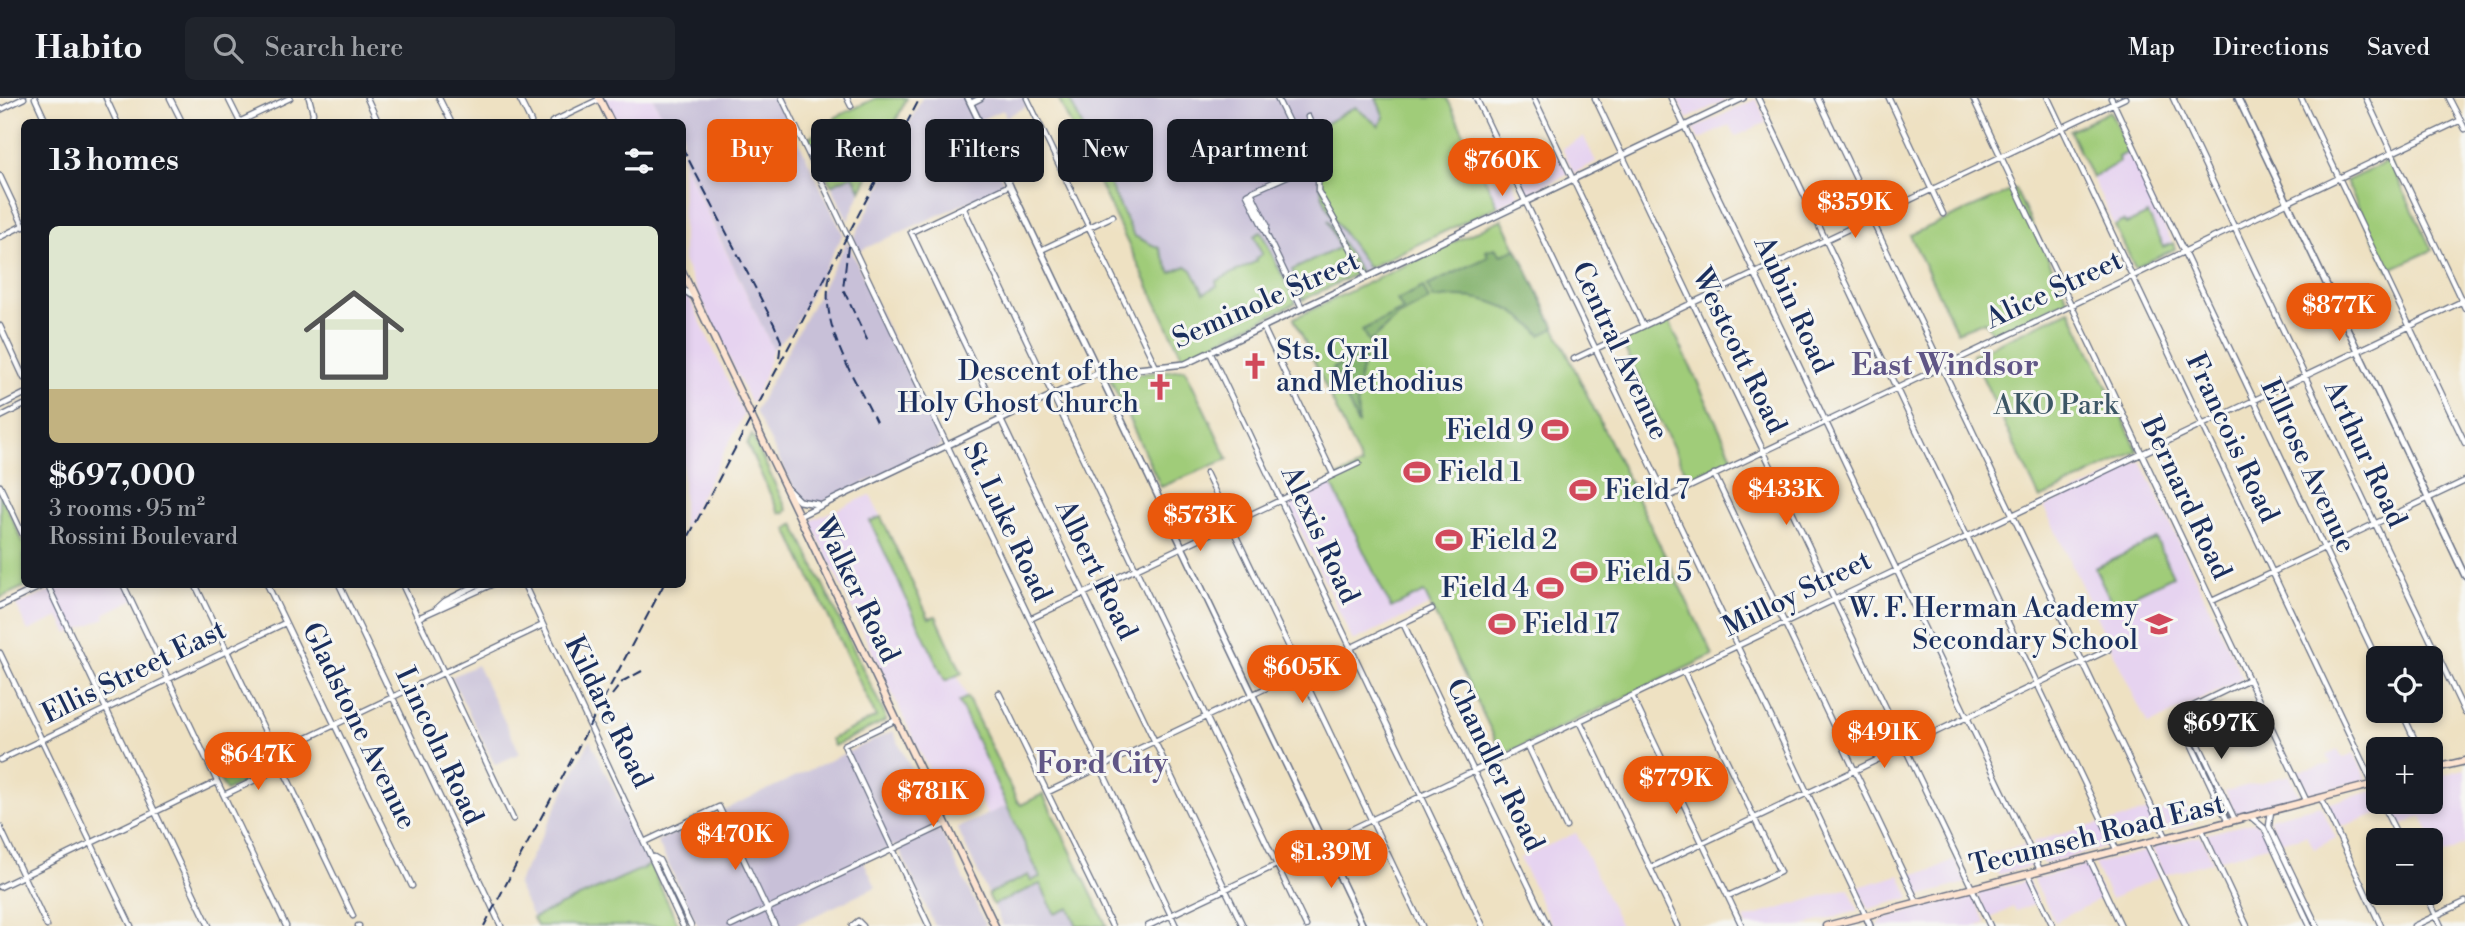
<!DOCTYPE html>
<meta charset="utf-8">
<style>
:root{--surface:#171b24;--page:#20242c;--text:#f1f3f6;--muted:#9ea1a6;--line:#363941;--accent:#ea580c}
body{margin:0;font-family:"Libre Bodoni",serif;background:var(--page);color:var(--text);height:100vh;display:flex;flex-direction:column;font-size:26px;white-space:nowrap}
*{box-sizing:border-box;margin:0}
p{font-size:23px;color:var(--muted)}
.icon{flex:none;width:38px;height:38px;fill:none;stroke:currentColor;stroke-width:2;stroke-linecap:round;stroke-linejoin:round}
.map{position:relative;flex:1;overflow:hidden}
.details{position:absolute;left:21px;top:21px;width:665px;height:469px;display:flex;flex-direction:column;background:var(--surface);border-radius:10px;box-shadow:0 4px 10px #0003}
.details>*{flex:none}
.guide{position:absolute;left:707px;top:21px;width:665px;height:63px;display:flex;gap:14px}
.controls{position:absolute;left:2366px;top:548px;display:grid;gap:14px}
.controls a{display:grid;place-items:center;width:77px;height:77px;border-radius:10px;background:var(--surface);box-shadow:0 4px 10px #0003;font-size:35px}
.price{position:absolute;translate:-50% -60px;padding:0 16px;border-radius:24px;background:var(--accent);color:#fff;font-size:23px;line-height:46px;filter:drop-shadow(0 2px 4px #0008)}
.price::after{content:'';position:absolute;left:50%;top:42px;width:21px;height:16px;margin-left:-10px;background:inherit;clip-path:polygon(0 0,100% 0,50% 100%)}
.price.selected{background:#222;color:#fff}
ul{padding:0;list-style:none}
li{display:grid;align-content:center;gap:14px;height:371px;padding:0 28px}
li+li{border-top:2px solid var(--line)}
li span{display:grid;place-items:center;height:217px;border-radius:10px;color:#555}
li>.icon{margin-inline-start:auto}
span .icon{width:126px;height:126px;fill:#fffc;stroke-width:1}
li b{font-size:30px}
h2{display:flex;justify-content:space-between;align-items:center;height:84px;padding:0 28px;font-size:30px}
.pill{padding:0 24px;border-radius:10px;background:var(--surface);box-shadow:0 4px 10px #0003;font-size:24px;line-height:63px}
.pill.selected{background:var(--accent);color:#fff}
header{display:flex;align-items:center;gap:42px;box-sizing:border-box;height:98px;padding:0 35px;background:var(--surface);border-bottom:2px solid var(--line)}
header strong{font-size:33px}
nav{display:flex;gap:38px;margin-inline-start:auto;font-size:24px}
.search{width:490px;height:63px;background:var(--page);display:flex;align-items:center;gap:18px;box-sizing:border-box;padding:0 24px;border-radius:10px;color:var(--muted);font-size:26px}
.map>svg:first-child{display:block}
</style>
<header>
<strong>Habito</strong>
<div class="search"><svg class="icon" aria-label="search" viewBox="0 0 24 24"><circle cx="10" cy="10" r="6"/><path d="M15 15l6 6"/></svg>Search here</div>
<nav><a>Map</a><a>Directions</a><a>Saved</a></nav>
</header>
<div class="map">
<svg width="2465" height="828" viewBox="0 0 2465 828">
<rect width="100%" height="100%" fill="#f6f6f2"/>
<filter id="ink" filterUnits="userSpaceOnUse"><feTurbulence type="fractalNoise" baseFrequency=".0143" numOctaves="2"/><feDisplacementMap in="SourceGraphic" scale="14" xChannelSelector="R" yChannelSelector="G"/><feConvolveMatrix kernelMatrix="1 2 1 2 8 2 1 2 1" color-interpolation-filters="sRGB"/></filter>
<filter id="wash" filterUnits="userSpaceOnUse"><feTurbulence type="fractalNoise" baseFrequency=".00686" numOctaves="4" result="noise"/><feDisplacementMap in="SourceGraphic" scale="28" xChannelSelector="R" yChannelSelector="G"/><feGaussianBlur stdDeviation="1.57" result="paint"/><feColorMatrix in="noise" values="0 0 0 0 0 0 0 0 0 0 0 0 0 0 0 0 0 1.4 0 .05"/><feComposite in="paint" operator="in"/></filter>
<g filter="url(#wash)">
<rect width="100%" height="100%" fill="#eee1c2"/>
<path fill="#e6d3f0" d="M602 0H653L665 24H614Z
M1677 0H1730L1687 21Z
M1756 1 1767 24 1736 38 1730 27 1699 42 1693 31Z
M2110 13 2175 151 2135 170 2070 33Z
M1584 39 1596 64 1574 75 1562 50Z
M1556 53 1568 76 1527 96 1516 73Z
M682 62 773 251 764 280 751 306 683 163Z
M1509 76 1519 98 1498 108 1488 87Z
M683 186 744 317 683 431Z
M2141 363 2243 581 2148 627 2044 409Z
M1330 383 1391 509 1424 494 1430 507 1353 543 1287 404Z
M870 397 1017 703 987 717 974 690 944 704 810 423Z
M51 487H129L135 501 104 516 105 520 68 536 59 519 28 533 16 507 53 492Z
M2338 652 2342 660 2354 655 2367 681 2310 696 2297 673 2331 666 2327 657Z
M2465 671V746L2440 758 2422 718 2398 729 2387 704H2431V680Z
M2290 677 2299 699 2235 716 2225 693Z
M2373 693 2383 714 2337 730 2326 706Z
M2185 707 2195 726 2169 732 2159 714Z
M2320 707 2336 740 2314 751 2307 737 2280 744 2269 720Z
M2151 712 2160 734 2121 745 2109 725Z
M2255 724 2262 730 2270 747 2218 762 2206 736Z
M2101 725 2110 748 2043 766 2032 744Z
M1576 735 1621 828H1552L1520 760Z
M2201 738 2213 763 2164 777 2152 750Z
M2026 747 2034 767 1998 777 1989 756Z
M2146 753 2159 779 2111 801 2094 766Z
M1954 761 1966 785 1919 798 1908 777 1933 772Z
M2088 767 2104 799 2055 824 2033 781Z
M1900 777 1910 800 1868 811 1858 789Z
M2028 783 2038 804 2016 813 2013 809 1989 821 1977 795Z
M1849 790 1858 813 1801 828H1747L1744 821Z
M1973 797 1986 825 1978 828H1877L1884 820Z"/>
<path fill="#c8c0d8" d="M653 0H778L843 136 791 234 773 251 683 62 682 24H665Z
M922 0H1029L1024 2 1027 8 1006 19 1003 12 975 24 1005 87 859 153 853 141 882 86 885 71Z
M1058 0H1447L1498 108 1183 260Z
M853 77 861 93 848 123 831 87Z
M847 143 942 348 818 407 803 403 796 395 755 313Z
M477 567 520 655 495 667 451 579Z
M893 633 986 828H935L897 747 863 762 876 789 793 828H698L657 743Z
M590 642 650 767 533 820 517 787Z
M1017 703 1021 707 1077 828H1003L957 730Z"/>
<path fill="#a0cc79" stroke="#5e7e6c" stroke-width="2" d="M876 0H907L861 93 853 77 831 87 807 40 829 29 836 19Z
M1058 0H1069L1134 138 1159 150 1171 175 1186 168 1192 172 1204 195 1217 188 1216 183 1257 163 1256 160 1262 156 1254 138 1261 134 1296 205 1183 260Z
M1376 0H1447L1498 108 1368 170C1354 145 1326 119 1321 90 1317 69 1324 51 1316 31L1355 9 1379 28 1384 19Z
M2110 13 2129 54 2118 59 2119 64 2092 80 2070 33Z
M2389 63 2432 152 2389 172 2346 83Z
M2015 91 2068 202 1993 236 1985 223 1957 234 1910 137Z
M2148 116 2164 149 2173 145 2175 151 2135 170 2115 128 2123 123 2126 126Z
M1502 121 1713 557 1503 657 1424 494 1391 510 1330 383 1362 367 1294 220Z
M1328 122 1360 174 1303 202 1292 172 1339 150Z
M2070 212 2138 353 2040 401 1972 257Z
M1669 223 1733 360 1689 382 1621 243Z
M1185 271 1228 361 1161 389 1109 279Z
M752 337 787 412 785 414 779 415 747 346Z
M0 395 24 446V486L28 487 0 500Z
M881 419 929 520 936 518 962 575 945 583 870 423Z
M794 426 885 617V623L834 648 831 641 876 619 787 431Z
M2156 441 2173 478 2113 507 2095 470Z
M967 599 1017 703 1021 707 1043 696 1107 828H1077L1069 810 1055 816 1040 786 993 807 988 796 1028 777 1031 783 1040 779 959 604Z
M268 646 278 667 226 693 215 672Z
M650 767 679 828H537L533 820Z"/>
<path fill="#80b069" stroke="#4e7064" stroke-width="2" d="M1495 150 1501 157 1517 151 1555 230 1541 237C1512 205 1476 194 1434 201L1427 188 1488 159 1486 153Z
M1423 189 1429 202 1398 218 1369 245 1362 232 1403 212 1397 202Z
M1363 256 1365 260 1357 290 1358 327 1333 270Z"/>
</g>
<g filter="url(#ink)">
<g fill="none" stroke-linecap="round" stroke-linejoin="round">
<defs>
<path id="minor" d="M35 0 46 24
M106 0 117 24
M170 0 182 24
M228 0 240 24
M309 0 313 15 311 24
M367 0 378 24
M439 0 451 24
M519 0 531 24
M782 0 1176 828
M847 0 851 8
M1027 0 1156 269
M1476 0 1866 818
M1534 0 1643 228
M1595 0 1990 828
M1671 0 2040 772
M1758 0 2117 753
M1818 0 1874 119
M1889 0 1943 116
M1973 0 2307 704
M2048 0 2378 697
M2111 0 2378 564
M2173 0 2465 615
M2301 0 2465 345
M2366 0 2465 210
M2449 0 2465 31
M971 5 981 0
M0 12 24 0
M1308 19 1319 44 1318 93 1367 179
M239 24 290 0
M552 24 600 1
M0 78 24 129
M1010 87 911 134 1243 828
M1251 94 1310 68 1277 0
M1251 94 1247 96 1302 210
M1251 94 1267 127 1266 135
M963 109 1306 828
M1871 120 2167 741
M0 139 24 127
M1041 152 1113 118
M0 228 24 280
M1263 229 1333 376
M1210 254 1483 828
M1574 261 2125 0
M0 308 24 296
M0 319 24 307
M1206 375 1422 828
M1714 376 1917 804
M0 388 24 439
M1666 400 2461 22
M47 486 209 828
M123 486 286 828
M195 486 353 818
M267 486 412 788
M339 486 501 828
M402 486 513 721
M524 486 683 828
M2212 503 2465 383
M436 511 445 503 479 486
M418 520 493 486
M1030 521 1359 365
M1403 525 1548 828
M0 555 131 828
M1684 573 1780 774 1728 798
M999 595 1112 828
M1632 598 1742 828
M2401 612 2419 651
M2183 614 2235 722
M896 622 844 647 929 828
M1580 623 1678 828
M1528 648 1566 729
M276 655 543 527
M0 662 285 525
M211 671 270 643
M1048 694 1432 511
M224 697 282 669
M2321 700 2381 828
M2381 704 2400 742
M2271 713 2269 728 2317 828
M2251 719 2264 730 2310 828
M2228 724 2177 616 2249 581
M0 729 47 828
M2202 732 2247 828
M646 743 719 709 775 828
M2147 746 2186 828
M654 759 659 762 691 828
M2089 760 2121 828
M1650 770 2108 552
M2028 776 2053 828
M0 789 217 684
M2425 794 2441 828
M358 828H359
M731 828 946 726
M852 828 858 823 863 828
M1148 828 2465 202
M2414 828 2465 804"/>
<path id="tertiary" d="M968 0 1363 828
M2238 0 2465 478
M682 191 694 199
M787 391 799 403 817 406
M799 418 1099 275 1185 266 1743 0
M0 508 45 486
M1866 818 1870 828"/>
<path id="secondary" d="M599 0 611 24
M682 173 995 828
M2431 671 2465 663
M1826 828 2378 685"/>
</defs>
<use href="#minor" stroke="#656d81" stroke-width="7"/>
<use href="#tertiary" stroke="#656d81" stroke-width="8"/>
<use href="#secondary" stroke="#656d81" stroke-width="9"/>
<use href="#minor" stroke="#fff" stroke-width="4.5"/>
<use href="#tertiary" stroke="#fff" stroke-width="5"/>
<use href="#secondary" stroke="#fde4d1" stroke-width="6"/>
<path stroke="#1b2f5e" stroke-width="2" stroke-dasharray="10 5" stroke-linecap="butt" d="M682 49 774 226 781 243 779 261
M848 148 843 191 869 246
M830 177C818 229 855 279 876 324
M682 451 920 0
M612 597 623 583 642 573
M484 828 664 486"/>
</g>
</g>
<defs>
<symbol id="church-bare" viewBox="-9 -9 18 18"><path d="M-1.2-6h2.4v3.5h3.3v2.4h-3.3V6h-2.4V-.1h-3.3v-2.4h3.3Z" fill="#d1495b" stroke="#f6f6f2" stroke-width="2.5" paint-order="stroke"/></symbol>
<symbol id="stadium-bare" viewBox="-9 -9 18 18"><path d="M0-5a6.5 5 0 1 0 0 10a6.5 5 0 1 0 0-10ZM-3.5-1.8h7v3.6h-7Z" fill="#d1495b" stroke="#f6f6f2" stroke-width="2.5" paint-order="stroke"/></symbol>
<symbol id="school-bare" viewBox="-9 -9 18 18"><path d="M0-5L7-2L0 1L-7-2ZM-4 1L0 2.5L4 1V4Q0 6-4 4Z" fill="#d1495b" stroke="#f6f6f2" stroke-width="2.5" paint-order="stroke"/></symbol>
</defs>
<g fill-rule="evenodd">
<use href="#church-bare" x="1236" y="249" width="38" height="38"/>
<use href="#church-bare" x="1141" y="270" width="38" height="38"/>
<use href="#stadium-bare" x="1536" y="313" width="38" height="38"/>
<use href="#stadium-bare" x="1398" y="355" width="38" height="38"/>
<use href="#stadium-bare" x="1564" y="373" width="38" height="38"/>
<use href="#stadium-bare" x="1430" y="423" width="38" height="38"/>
<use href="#stadium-bare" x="1565" y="455" width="38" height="38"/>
<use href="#stadium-bare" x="1531" y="471" width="38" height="38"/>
<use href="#stadium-bare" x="1483" y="507" width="38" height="38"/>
<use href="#school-bare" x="2140" y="507" width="38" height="38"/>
</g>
<g text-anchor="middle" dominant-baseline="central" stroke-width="6" stroke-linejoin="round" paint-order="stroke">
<g font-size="28" fill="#1b2f5e" stroke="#f6f6f2">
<text transform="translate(2054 192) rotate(-25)">Alice Street</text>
<text transform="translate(1266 202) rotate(-24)">Seminole Street</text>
<text transform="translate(1793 207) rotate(65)">Aubin Road</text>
<text transform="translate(1620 253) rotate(65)">Central Avenue</text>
<text transform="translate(1739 253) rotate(64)">Westcott Road</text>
<text transform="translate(2232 340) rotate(65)">Francois Road</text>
<text transform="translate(2365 356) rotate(65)">Arthur Road</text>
<text transform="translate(2308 368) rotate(65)">Ellrose Avenue</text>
<text transform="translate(2186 400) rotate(65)">Bernard Road</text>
<text transform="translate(1007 424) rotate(65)">St. Luke Road</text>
<text transform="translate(1320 437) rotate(65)">Alexis Road</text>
<text transform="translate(1096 472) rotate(64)">Albert Road</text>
<text transform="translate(857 492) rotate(64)">Walker Road</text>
<text transform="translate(1797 496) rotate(-26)">Milloy Street</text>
<text transform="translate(134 574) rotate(-26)">Ellis Street East</text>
<text transform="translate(608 614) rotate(64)">Kildare Road</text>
<text transform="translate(359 628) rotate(64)">Gladstone Avenue</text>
<text transform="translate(439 648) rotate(65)">Lincoln Road</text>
<text transform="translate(1495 667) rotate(64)">Chandler Road</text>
<text transform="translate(2097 737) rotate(-14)">Tecumseh Road East</text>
</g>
<g font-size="28" fill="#1b2f5e" stroke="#f6f6f2" text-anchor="start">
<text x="1276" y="252">Sts. Cyril<tspan x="1276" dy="32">and Methodius</tspan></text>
<text x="1139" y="273" text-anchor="end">Descent of the<tspan x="1139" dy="32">Holy Ghost Church</tspan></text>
<text x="1534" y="332" text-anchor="end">Field 9</text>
<text x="1438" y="374">Field 1</text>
<text x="1604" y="392">Field 7</text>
<text x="1470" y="442">Field 2</text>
<text x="1605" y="474">Field 5</text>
<text x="1529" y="490" text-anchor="end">Field 4</text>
<text x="2138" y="510" text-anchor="end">W. F. Herman Academy<tspan x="2138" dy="32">Secondary School</tspan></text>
<text x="1523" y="526">Field 17</text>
</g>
<g font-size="28" fill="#3c5665" stroke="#f6f6f2">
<text x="2056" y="307">AKO Park</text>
</g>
<g font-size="30" font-weight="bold" fill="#605686" stroke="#f6f6f2">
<text x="1945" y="268">East Windsor</text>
<text x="1102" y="666">Ford City</text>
</g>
</g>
</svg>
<div class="controls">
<a><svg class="icon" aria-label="locate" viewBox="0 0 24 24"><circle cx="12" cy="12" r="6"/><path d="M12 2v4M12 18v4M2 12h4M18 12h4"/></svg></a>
<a>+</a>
<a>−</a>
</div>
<b class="price" style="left:1502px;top:100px">$760K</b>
<b class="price" style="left:1855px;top:142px">$359K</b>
<b class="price" style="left:2339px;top:245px">$877K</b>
<b class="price" style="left:1786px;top:429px">$433K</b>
<b class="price" style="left:1200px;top:455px">$573K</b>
<b class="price" style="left:1302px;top:607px">$605K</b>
<b class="price selected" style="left:2221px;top:663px">$697K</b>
<b class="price" style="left:1884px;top:672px">$491K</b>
<b class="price" style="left:258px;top:694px">$647K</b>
<b class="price" style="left:1676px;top:718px">$779K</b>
<b class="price" style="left:933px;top:731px">$781K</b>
<b class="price" style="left:735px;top:774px">$470K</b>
<b class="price" style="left:1331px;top:792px">$1.39M</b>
<div class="guide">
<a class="pill selected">Buy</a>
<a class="pill">Rent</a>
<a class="pill">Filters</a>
<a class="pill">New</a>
<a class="pill">Apartment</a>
</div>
<section class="details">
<h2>13 homes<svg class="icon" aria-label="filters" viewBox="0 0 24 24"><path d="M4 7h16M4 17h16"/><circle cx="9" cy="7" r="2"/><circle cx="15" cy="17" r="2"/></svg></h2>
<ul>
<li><span style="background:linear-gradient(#dfe7d0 75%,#c2b280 0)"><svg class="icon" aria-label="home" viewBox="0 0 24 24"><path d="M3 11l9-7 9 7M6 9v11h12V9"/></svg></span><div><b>$697,000</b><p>3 rooms · 95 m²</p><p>Rossini Boulevard</p></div></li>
</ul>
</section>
</div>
